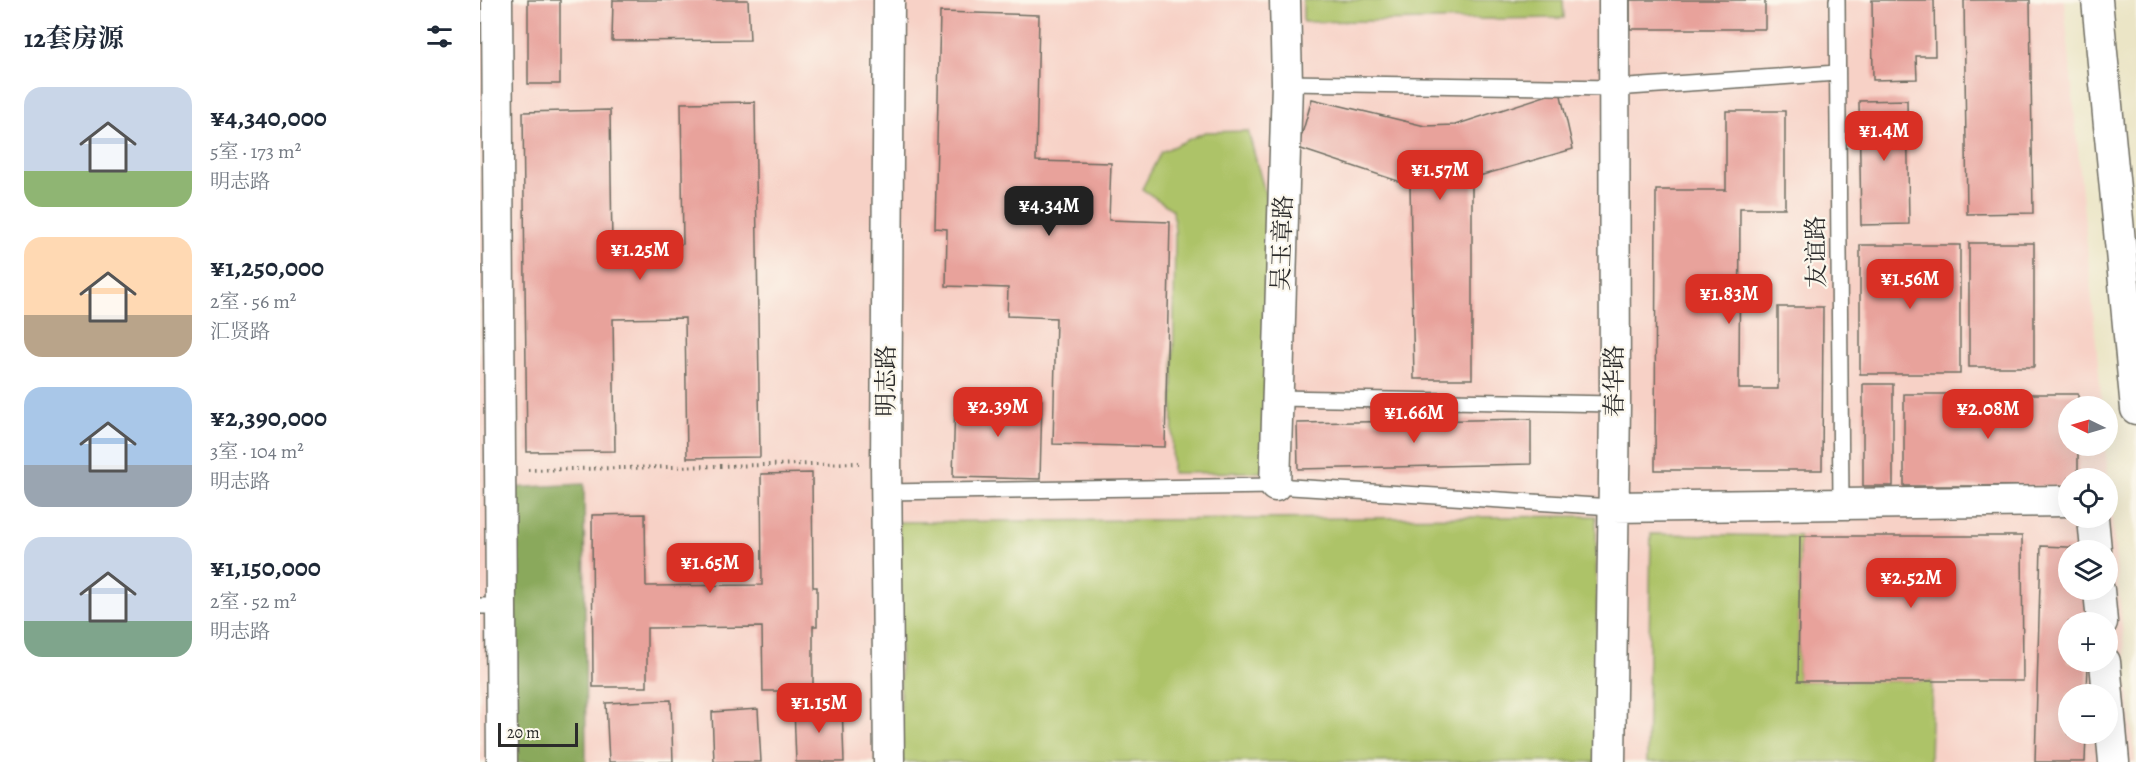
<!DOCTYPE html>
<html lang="zh">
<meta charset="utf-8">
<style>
:root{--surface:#fff;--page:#f6f6f7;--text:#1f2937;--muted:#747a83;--accent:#d93025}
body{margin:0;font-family:Alegreya,"Noto Serif SC",serif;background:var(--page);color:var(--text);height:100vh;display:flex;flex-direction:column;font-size:22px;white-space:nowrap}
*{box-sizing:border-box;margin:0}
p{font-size:20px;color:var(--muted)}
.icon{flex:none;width:33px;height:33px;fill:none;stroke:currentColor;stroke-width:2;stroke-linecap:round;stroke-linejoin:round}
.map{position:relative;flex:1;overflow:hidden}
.drawer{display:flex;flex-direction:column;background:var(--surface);width:480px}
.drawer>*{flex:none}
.needle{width:39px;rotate:275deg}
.fabs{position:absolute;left:1578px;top:396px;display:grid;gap:12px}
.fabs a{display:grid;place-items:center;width:60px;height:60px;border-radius:50%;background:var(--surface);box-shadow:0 6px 24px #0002;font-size:30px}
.scale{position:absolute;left:18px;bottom:15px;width:80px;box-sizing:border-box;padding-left:6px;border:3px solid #2b2b2b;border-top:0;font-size:16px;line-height:21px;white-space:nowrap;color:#2b2b2b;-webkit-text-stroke:4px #fbf7ec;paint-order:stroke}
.price{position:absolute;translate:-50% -51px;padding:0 14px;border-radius:12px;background:var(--accent);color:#fff;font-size:20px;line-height:39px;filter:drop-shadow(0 2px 3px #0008)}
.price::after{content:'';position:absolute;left:50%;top:36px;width:18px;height:14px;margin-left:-9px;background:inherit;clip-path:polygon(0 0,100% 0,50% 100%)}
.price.on{background:#222;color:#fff}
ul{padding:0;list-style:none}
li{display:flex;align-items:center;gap:18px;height:150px;padding:0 24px}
li span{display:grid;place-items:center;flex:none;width:168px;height:120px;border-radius:18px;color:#555}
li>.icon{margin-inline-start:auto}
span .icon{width:72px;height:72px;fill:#fffc;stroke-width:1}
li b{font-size:26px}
h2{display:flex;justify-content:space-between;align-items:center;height:72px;padding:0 24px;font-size:26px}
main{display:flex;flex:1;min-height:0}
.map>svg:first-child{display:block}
</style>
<main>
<section class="drawer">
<h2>12套房源<svg class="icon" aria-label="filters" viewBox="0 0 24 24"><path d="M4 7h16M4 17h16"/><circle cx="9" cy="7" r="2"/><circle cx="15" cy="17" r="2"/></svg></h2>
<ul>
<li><span style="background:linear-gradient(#c9d6e8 70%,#8fb573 0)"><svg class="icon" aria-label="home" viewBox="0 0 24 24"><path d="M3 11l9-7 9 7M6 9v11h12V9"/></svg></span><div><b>¥4,340,000</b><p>5室 · 173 m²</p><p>明志路</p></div></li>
<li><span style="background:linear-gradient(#ffd9b3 65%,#b9a48a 0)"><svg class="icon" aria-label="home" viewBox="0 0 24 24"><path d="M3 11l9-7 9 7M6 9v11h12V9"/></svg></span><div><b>¥1,250,000</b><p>2室 · 56 m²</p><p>汇贤路</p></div></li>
<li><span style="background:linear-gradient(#a9c7e8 65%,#9aa5b1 0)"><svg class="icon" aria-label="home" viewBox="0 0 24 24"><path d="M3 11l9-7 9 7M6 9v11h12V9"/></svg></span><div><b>¥2,390,000</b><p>3室 · 104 m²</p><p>明志路</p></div></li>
<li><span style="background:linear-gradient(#c9d6e8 70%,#7fa58c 0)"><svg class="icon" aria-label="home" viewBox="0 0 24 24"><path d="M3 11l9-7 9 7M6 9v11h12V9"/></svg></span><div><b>¥1,150,000</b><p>2室 · 52 m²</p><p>明志路</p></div></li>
</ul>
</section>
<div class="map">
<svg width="1656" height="762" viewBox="0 0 1656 762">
<rect width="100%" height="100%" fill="#fbf7ec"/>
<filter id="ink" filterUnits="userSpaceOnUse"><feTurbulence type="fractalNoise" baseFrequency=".0167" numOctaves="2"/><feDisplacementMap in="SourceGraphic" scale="12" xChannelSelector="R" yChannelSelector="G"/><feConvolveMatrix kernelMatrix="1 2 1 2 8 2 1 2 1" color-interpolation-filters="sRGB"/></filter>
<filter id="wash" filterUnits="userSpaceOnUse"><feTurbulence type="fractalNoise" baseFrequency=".008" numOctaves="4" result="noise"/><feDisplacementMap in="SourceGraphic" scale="24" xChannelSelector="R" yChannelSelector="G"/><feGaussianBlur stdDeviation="1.35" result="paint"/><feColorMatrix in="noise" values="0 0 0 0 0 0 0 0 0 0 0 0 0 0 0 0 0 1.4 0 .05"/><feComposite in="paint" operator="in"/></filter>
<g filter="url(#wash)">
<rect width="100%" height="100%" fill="#ebe5c6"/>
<path fill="#f7d1c6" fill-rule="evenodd" d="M0 0H1584L1622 406H1588V446H1625L1655 762H0ZM1588 478H1628V518H1588ZM1588 550H1628V590H1588ZM1588 622H1628V662H1588ZM1588 694H1628V734H1588Z"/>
<path fill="#adc368" stroke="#6c774a" stroke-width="1.5" d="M823 0H1083L1084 18 823 22Z
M768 131 785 193 791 276 787 472 692 473 695 232 693 210 662 189 681 152 725 132Z
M1116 516 1118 762H421L419 522Z
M1171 534 1320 536 1318 681H1452L1450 762H1167Z"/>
<path fill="#8aa95c" stroke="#5a6a44" stroke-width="1.5" d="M104 484 106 762H33L30 488Z"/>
<g id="blocks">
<path fill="#e8a29b" d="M48 0H80V84H48Z
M133 0H268L270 40 132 41Z
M1150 0H1285V29H1150Z
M1392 0H1454L1455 56H1436L1437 79 1393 80Z
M1484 0H1550L1553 213 1487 214Z
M460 12 559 15 556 161 631 163 629 220 690 222 685 447 573 444 576 318 527 316 528 288 466 286 467 229 455 228Z
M1080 91 1093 149 992 178V379H934L930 185 818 148 832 99 945 126 975 125Z
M1427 100 1429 224 1381 225 1379 101Z
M275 102 280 457 207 458 205 318 133 319 135 451 47 452 43 112 130 110 132 245 203 244 201 103Z
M1246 111H1305V208H1260L1259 389H1298V307H1343L1342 470H1175L1176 190H1246Z
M1489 243H1554V367H1489Z
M1380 245H1480V374H1380Z
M1383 384H1413V486H1383Z
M1424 394H1598V406H1588V446H1598V478H1588V486H1424Z
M475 398 562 400 560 479 473 477Z
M1051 419V464L818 469 817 423Z
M332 473 333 587H337V626H333V691H283L282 627 167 628V687H113L112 515 165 514 166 586 282 585 281 474Z
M1320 536H1542L1543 681H1318Z
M1561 546 1611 548V550H1588V590H1610L1609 622H1588V662H1608L1607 694H1588V734H1606L1605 762H1555Z
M191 700 193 762H129L126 703Z
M362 705 364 762H316L314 708Z
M278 709 281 762H234L232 712Z"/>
</g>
</g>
<g filter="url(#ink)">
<use href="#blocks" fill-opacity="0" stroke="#6e6c61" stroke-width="1.5"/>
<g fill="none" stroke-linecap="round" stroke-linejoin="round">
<defs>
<path id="service" d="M1357 0 1361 503
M807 83 1134 88 1357 73
M797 398 1135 404
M406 492 795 486 1132 507
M0 606H21"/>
<path id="minor" d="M17 0 22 762
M409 0 406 463 409 762
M1617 0 1656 409
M795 486 807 83 805 0
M1132 507 1588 501
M1613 518 1616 550
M1619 590 1622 622
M1625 662 1634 762
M1130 762 1135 404 1134 0"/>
</defs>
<use href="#service" stroke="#6e6c61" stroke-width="18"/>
<use href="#minor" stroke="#6e6c61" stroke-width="33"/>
<path stroke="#6e6c61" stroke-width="4" stroke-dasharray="1.5 4.5" stroke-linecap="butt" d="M48 470 379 463"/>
<use href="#service" stroke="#fff" stroke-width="15"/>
<use href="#minor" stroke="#fff" stroke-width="30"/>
</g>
</g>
<g text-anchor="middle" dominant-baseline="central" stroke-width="4.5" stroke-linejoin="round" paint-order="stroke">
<g font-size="24" fill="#2b2b2b" stroke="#fbf7ec">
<text transform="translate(802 243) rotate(-88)">吴玉章路</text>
<text transform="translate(1336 252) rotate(-91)">友谊路</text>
<text transform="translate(406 381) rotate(-90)">明志路</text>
<text transform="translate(1134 381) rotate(-90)">春华路</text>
</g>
</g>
</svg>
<div class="fabs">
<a><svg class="needle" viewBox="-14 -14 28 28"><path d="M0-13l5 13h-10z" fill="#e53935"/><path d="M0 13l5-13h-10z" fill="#747a83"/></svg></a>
<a><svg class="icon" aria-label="locate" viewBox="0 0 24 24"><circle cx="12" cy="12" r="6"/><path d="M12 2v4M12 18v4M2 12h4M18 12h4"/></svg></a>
<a><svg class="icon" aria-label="layers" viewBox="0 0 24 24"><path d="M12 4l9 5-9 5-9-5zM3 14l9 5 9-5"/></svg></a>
<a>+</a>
<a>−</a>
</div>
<div class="scale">20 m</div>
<b class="price" style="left:1404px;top:162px">¥1.4M</b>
<b class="price" style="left:960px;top:201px">¥1.57M</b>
<b class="price on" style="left:569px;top:237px">¥4.34M</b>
<b class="price" style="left:160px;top:281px">¥1.25M</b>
<b class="price" style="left:1430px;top:310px">¥1.56M</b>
<b class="price" style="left:1249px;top:325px">¥1.83M</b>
<b class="price" style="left:518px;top:438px">¥2.39M</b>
<b class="price" style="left:1508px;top:440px">¥2.08M</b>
<b class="price" style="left:934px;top:444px">¥1.66M</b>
<b class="price" style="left:230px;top:594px">¥1.65M</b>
<b class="price" style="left:1431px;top:609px">¥2.52M</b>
<b class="price" style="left:339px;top:734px">¥1.15M</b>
</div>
</main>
